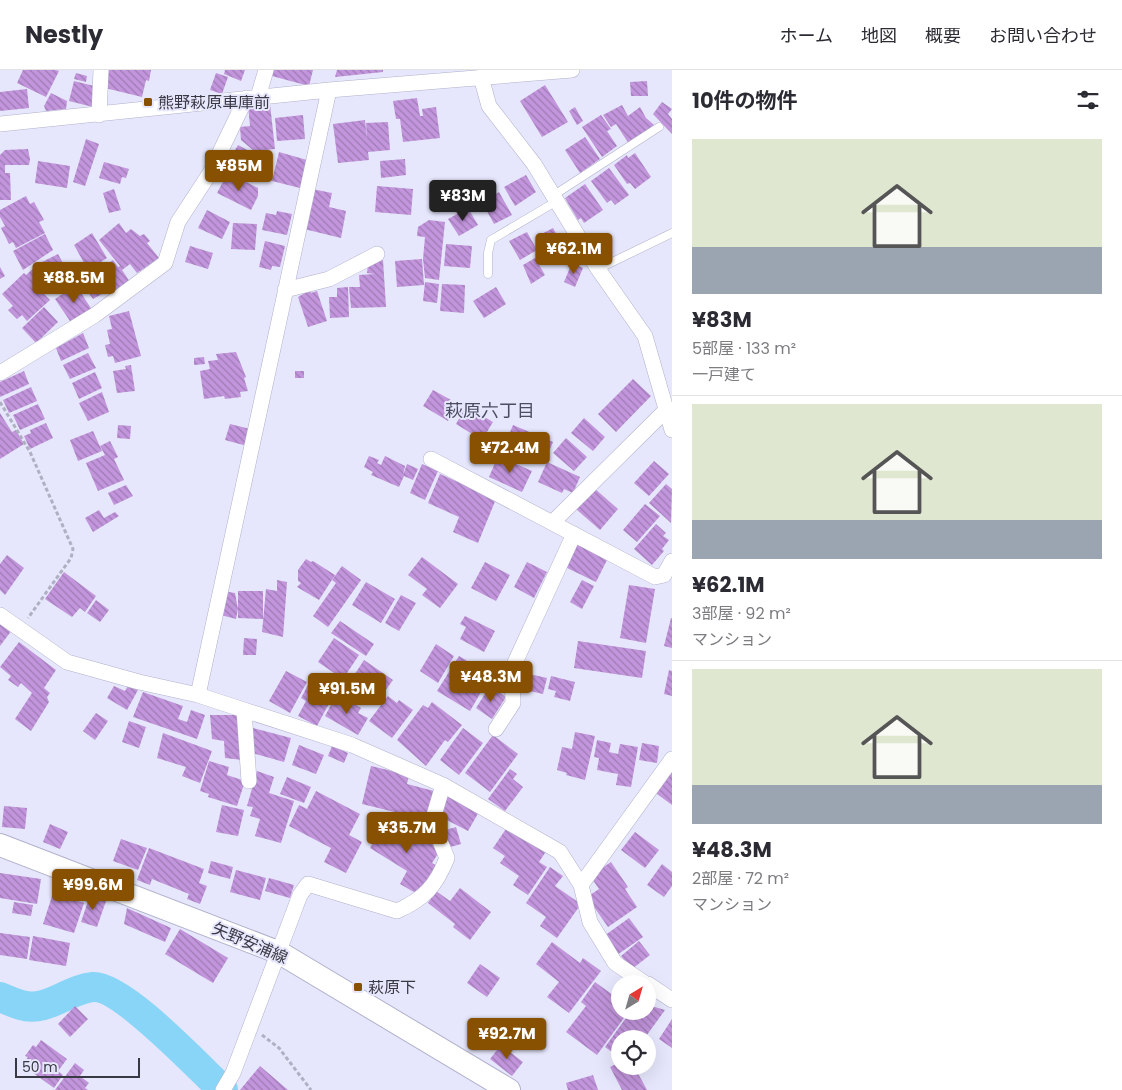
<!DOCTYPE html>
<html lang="ja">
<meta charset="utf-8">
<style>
:root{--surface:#fff;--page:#f2f2f3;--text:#2b2b33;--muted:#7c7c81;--line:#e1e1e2;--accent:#885102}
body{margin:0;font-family:Poppins,"Noto Sans JP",sans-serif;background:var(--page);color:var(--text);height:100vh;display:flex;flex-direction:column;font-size:19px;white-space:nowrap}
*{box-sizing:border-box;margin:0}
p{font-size:16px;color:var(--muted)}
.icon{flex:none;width:28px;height:28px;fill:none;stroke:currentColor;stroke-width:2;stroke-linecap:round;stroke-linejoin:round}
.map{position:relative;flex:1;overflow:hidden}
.panel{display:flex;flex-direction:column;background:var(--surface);width:450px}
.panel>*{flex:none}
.needle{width:32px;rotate:37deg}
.controls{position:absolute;left:611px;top:905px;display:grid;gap:10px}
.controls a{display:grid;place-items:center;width:45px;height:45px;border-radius:50%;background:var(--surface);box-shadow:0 5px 20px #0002;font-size:25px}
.scale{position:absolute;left:15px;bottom:12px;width:125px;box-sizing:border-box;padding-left:5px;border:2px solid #393944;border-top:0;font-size:14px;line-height:18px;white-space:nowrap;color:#393944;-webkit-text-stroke:4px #e6e7fc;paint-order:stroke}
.price{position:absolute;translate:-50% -42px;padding:0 11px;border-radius:5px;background:var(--accent);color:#fff;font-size:16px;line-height:32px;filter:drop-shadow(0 1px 2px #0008)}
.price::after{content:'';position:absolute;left:50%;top:30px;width:15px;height:11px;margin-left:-8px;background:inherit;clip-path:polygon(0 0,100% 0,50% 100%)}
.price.current{background:#222;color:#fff}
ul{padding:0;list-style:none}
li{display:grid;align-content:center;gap:10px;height:265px;padding:0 20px}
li+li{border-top:1px solid var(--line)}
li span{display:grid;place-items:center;height:155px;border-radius:0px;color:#555}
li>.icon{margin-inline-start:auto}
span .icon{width:90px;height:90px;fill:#fffc;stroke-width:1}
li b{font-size:21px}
h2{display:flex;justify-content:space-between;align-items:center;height:60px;padding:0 20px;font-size:21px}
header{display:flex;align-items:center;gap:30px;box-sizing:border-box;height:70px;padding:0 25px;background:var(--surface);border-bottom:1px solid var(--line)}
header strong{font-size:24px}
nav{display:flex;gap:28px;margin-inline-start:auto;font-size:18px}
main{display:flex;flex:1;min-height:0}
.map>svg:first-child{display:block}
</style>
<header>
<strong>Nestly</strong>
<nav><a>ホーム</a><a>地図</a><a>概要</a><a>お問い合わせ</a></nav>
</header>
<main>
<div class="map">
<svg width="672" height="1020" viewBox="0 0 672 1020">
<defs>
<pattern id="building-back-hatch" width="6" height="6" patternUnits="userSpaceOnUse" patternTransform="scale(1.25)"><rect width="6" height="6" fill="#c295dc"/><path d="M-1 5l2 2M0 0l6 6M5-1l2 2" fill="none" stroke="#9f7bb4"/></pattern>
</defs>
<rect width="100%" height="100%" fill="#e6e7fc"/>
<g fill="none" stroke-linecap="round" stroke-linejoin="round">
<path stroke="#88d5f7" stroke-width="30" d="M0 927C7 930 14 933 21 935 47 943 68 919 93 917 122 915 200 999 223 1020"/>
</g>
<path fill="url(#building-back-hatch)" d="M23 0H56L59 1 46 27 17 13Z
M109 0H151L149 11 146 10 142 27 105 18Z
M225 0H245L241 11 224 4Z
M273 0H313L309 16 272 6Z
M337 0H383V2L335 7Z
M76 3 87 6 86 12 74 9Z
M216 3 228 7 222 24 210 20Z
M74 11 98 17 93 37 69 31Z
M647 11 648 26H631L630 12Z
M545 15 568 52 542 67 520 31Z
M27 19 29 38 0 41V22Z
M51 23 67 31 66 39 46 41 44 36Z
M417 28 420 46H423L422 39 436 37 440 68 403 72 400 49H396L393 31Z
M662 32 672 39 668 44 672 49V64L653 44Z
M270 34 275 79 254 81 241 70 240 57 250 56 248 35Z
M622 35 628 46 640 37 646 48 654 55 629 74 616 54 611 57 603 45Z
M575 37 583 51 577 55 569 41Z
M303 45 305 69 277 71 275 48Z
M601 45 611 59 607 61 617 76 602 87 582 57Z
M365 50 367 71 366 53 388 52 390 80 368 82 369 90 338 93 333 54Z
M585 67 600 89 580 103 565 80Z
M86 69 99 74 85 116 73 112Z
M238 75 260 87 251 103 243 99 242 102 224 92 231 80 234 82Z
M28 79 30 89 29 95H5V103H10L11 130H0V85L5 80Z
M279 82 307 90 300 118 272 111Z
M635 83 651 107 635 119 630 113 627 114 614 95 627 85 628 88Z
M405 89 406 105 381 108 380 91Z
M38 91 70 96 67 118 35 113Z
M104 92 129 99 126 108 122 107 120 114 99 108Z
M609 98 629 125 615 135 611 130 607 133 591 111Z
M526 105 536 122 515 136 504 117Z
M226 106 232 109 234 106 258 118V126L251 140 217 123Z
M585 114 603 140 584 153 581 148 578 150 565 128Z
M377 116 413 119 411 145 375 142Z
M114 119 121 140 109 143 103 123Z
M312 119 332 123 329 137 346 141 341 168 304 159Z
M499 122 512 145 494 154 482 132Z
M26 126 30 134 34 132 44 150 39 152 45 163 16 178 13 172 9 174 1 158 5 156 0 147V140Z
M468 138 478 155 459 166 448 149Z
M207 140 230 152 222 169 198 158Z
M277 141 292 144 287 165 262 160 266 143 276 145Z
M429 150 445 152 439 210 425 208 423 189 425 167 417 166 418 157Z
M119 153 126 163 131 159 140 166 144 164 150 171 147 173 159 188 137 203 130 194 122 200 130 212 112 225 104 214 98 218 102 224 93 229 81 212 113 190 118 197 120 196 99 170Z
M233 153 257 154 255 180 231 179Z
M553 158 563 176 546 185 536 167Z
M527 162 537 180 520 190 509 171Z
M92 163 107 188 88 200 74 175Z
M45 164 53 180 23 200 13 181Z
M265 171 285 176 280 197 272 196 271 200 259 197Z
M446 174 472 176 470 198 444 196Z
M190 176 213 183 208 199 185 192Z
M58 184 65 197 49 206 42 192Z
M535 188 545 205 531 214 523 195Z
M422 189 424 215 397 217 395 191Z
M383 190 386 237 351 238 349 217H360L359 205 375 204 367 203 368 194Z
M572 193 583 198 575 217 564 212Z
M37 195 46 205 35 215 50 230 27 251 22 245 17 249 8 240 13 236 2 224 24 203 26 205Z
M0 197 5 206 0 209Z
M66 201 73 212 59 221 57 218 52 221 47 213Z
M425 212 439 214 437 233 423 231Z
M442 214 465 215 464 243 440 241Z
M76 215 92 240 72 254 55 229Z
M348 217 349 247 330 248 329 227H337V218Z
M496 217 506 234 484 248 473 231Z
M310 220 311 223 317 221 327 251 308 257 298 227Z
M44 237 58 252 36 273 22 258Z
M129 241 141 286 115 293 113 286 108 287 105 275 110 274 107 260 112 259 109 246Z
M83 263 89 278 61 291 56 278Z
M236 282 246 307 244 308 248 321 240 322 241 327 225 329 224 326 204 329 200 301 210 299 208 291 218 290 216 284Z
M88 283 96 298 70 309 63 295Z
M204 287 205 294 194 295V288Z
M131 295 135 321 117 323 113 301 126 299 125 296Z
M24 301 29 314 0 327V312Z
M295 301H304V308H295Z
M95 302 102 318 79 329 72 313Z
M633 309 651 326 616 362 598 344Z
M31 317 37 331 9 343 3 330Z
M433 320 458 334 448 351 423 336Z
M102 322 109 342 88 351 79 333Z
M38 334 45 349 20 360 13 345Z
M466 336 493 352 482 370 456 354Z
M0 343 12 362 16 360 24 374 0 389Z
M584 348 605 367 593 381 571 363Z
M46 353 53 368 30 379 24 366 31 363 30 360Z
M230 354 250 359 247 376 225 370Z
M118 355 131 356 130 369 117 368Z
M513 355 553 372 544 392 537 389 535 393 520 387 523 380 506 372Z
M93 361 102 381 78 391 70 370Z
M566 368 587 387 574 401 553 383Z
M110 371 118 387 114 389 124 410 98 421 86 393 105 385 100 376Z
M369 386 379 390 377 393 381 395 385 386 405 396 403 405 407 394 418 399 413 410 404 406 399 417 371 405 373 402 364 397Z
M498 386 532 401 522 422 489 407Z
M654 391 669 404 649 426 634 413Z
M547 392 580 407 573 423 564 419 562 423 538 412Z
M422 394 438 401 425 430 410 423Z
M440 404 496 429 478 473 453 462 459 447 428 433Z
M666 414 672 419 671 453 649 433Z
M126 415 133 426 114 435 108 423Z
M594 418 618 439 600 460 576 439Z
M645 434 660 446 637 472 623 460Z
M99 440 104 448 115 442 119 446 93 462 85 448Z
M656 454 666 463 663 466 669 470 662 479 664 481 652 495 634 479Z
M575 473 607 490 596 512 563 496Z
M7 485 24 498 5 525 0 520V494Z
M422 487 458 514 440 538 422 525 427 519 408 505Z
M306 489 311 492 313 491 335 505 319 530 297 517 301 513 298 511V500Z
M485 492 510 505 496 531 471 518Z
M527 492 547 502 534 528 514 517Z
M342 496 361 510 328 557 313 546 336 513 332 510Z
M64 502 96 526 85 542 80 538 72 547 45 529Z
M277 510 287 512 283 567 262 562 266 519 277 521Z
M582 510 594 516 582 539 570 532Z
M366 512 395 529 381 553 352 535Z
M629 515 655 519 646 573 620 568Z
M223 521 235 523 238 539 236 549 217 544Z
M238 521H263V549L238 548Z
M401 525 416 533 399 561 385 553Z
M96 530 109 540 100 552 87 543Z
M465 546 495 561 484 582 460 569 466 557 460 554Z
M671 548H672V578L664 576Z
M0 551 12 560 0 576Z
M340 551 374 574 366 586 331 563Z
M244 568 257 569 256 585H243Z
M334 568 359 585 343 609 318 592Z
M578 571 646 581 642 608 574 598Z
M19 572 56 600 44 618 50 623 47 627 49 632 31 661 15 649 32 623 21 613 18 617 8 610 11 606 0 597Z
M436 574 454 586 438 613 420 601Z
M459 586 491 605 470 641 437 621Z
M364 590 393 610 377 632 349 613Z
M669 600 672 601V626L664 624Z
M286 601 307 612 290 643 269 631Z
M525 603 547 608 543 624 521 619Z
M551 606 575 612 570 631 554 627 556 621 548 619Z
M309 613 333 626 317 656 298 646 306 631 301 628Z
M129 614 138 620 127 640 107 628 114 616 125 621Z
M490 616 506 627 492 649 476 638Z
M143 622 183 636 178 649 187 652 191 640 205 645 197 669 133 647Z
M337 624 361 638 358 643 368 648 358 665 325 646Z
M388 626 397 633 399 630 413 640 392 668 369 651Z
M432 632 462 655 448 672 445 670 426 696 397 670 423 635 428 638Z
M96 643 108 651 95 670 83 661Z
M210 645H241L242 690 225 688 224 671 212 669Z
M129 651 146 657 139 678 122 672Z
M253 658 291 668 284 692 252 683 254 673 249 672Z
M463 658 483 673 459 705 440 690Z
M575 662 595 666 585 710 566 705 567 703 557 700 562 677 572 679Z
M163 663 212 681 200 713 182 706 186 697 157 688Z
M493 665 518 684 490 722 465 703Z
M597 670 611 673 609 682 618 684 620 674 638 677 631 717 616 715 618 704 597 700 599 688 594 687Z
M642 673 659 676 657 693 639 690Z
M299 675 324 685 316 704 292 695Z
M332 676 348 683 344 693 328 686Z
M209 691 229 697 227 705 245 711 237 736 208 727 209 724 200 721Z
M672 695V735L653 721Z
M371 696 409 705 407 714 434 721 427 750 362 734Z
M510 699 517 704 513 709 523 717 505 741 488 729Z
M257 701 274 707 269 723 294 731 281 773 255 766 260 749 250 746 253 737 247 736Z
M287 707 311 717 304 733 280 724Z
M316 721 360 744 349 765 362 772 346 803 324 792 331 778 289 756 299 735 307 739Z
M448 724 480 740 468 761 437 745Z
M222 735 244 740 238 766 216 762Z
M4 736 27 738 25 759 2 757Z
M389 747 441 779 432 793 437 796 419 825 400 814 407 801 370 778Z
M50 754 68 762 60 779 43 772Z
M508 756 547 780 539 792 547 797 528 825 513 815 519 806 500 793 505 786 493 778Z
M456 757 461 774 447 778 442 761Z
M635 762 659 780 645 798 621 780Z
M121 769 147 778 138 800 113 791Z
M149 778 204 799 199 813 207 816 200 834 187 829 189 824 152 809 150 815 137 810Z
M211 791 233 797 230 809 208 803Z
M611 792 628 817 625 819 637 837 608 857 587 827 599 819 590 806Z
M662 794 672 802V816L664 827 647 815Z
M550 797 563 806 555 816 581 834 557 868 540 856 546 847 526 833Z
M236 800 266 808 260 830 230 822Z
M0 803 41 809 37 834 0 828Z
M269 808 294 815 290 828 265 821Z
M460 818 491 842 470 870 453 857 455 854 428 833 436 821 450 831Z
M53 823 84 833 74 863 43 854Z
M90 825 106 831 97 857 81 852Z
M14 832 33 835 31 846 12 843Z
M127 838 171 858 165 872 124 854Z
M629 848 643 867 617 885 604 866Z
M180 859 228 888 213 913 165 884Z
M0 863 30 867 27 889 0 885Z
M33 866 70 873 66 896 29 890Z
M639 871 650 885 632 899 621 886Z
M552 872 580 893 583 888 601 901 569 943 547 927 559 912 536 894Z
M480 894 500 908 487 927 467 913Z
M595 912 620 930V941H629L597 985 566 962 586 936 581 932Z
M648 935 665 940 644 969H620V988L605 977 631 941H648Z
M75 936 88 949 70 967 58 954Z
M672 949V978L659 969Z
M41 970 67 989 58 1001 63 1005 54 1018 22 995 28 987 25 986 33 975 36 977Z
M501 975 523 992 512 1006 490 989Z
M620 992V996H634L647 1020H622L610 997Z
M75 993 84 1000 80 1006 89 1013 85 1018 88 1020H55Z
M260 996 288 1020H240Z
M593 1005 598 1020H568L566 1013Z"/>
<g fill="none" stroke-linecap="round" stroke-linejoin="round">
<defs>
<path id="lane" d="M554 125 659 57
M598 199 672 163
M488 204V183L491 170 557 131"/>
<path id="street" d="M481 7 489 36 534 94 598 199 645 266 672 360
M258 27 266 0
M99 45 101 0
M0 54 329 20 572 0
M285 220 329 209 377 184
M0 303 95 245 165 193 178 152 210 103 246 28
M431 389 655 507 664 505 672 491
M553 452 666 340
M0 545 67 592 139 612 198 625 244 640 352 675 443 715 560 782 581 815 590 852 615 893 646 914
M198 625 329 20
M244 640 249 711
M496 659 513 633 512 599 574 464
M581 815 672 689
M648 914 672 930
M223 1020 233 1003 300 825 308 814 397 841C424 829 436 816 447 788L432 752 443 715"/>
<path id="primary" d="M0 775 280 883 509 1020"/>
</defs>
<use href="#lane" stroke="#b0b1cb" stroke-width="9"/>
<use href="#street" stroke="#b0b1cb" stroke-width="16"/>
<use href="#primary" stroke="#b0b1cb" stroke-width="24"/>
<path stroke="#afb0c2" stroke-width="3" stroke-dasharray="4 2.5" stroke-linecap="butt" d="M0 332 30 382 73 479 71 488 28 548
M262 965 279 978 311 1020"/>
<use href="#lane" stroke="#fff" stroke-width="8"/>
<use href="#street" stroke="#fff" stroke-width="15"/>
<use href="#primary" stroke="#fff" stroke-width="22"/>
</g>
<g fill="#885102" stroke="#e6e7fc" stroke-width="2">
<rect x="143" y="27" width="10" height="10" rx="2.5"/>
<rect x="353" y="912" width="10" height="10" rx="2.5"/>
</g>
<g text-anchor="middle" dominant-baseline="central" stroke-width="4" stroke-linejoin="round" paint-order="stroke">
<g font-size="16" fill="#393944" stroke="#e6e7fc" text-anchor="start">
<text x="158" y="32">熊野萩原車庫前</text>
<text x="368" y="917">萩原下</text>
</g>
<g font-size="16" fill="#393944" stroke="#e6e7fc">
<text transform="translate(250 873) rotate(23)">矢野安浦線</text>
</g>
<g font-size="18" fill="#4c4c62" stroke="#e6e7fc">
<text x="490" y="340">萩原六丁目</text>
</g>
</g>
</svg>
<div class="controls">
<a><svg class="needle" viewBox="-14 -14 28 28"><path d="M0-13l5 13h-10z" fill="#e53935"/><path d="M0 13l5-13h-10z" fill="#7c7c81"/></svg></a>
<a><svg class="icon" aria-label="locate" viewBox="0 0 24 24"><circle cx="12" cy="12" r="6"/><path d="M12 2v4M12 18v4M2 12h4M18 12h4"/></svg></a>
</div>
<div class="scale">50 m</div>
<b class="price" style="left:239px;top:122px">¥85M</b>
<b class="price current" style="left:463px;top:152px">¥83M</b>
<b class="price" style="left:574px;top:205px">¥62.1M</b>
<b class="price" style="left:74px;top:234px">¥88.5M</b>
<b class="price" style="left:510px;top:404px">¥72.4M</b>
<b class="price" style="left:491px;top:633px">¥48.3M</b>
<b class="price" style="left:347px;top:645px">¥91.5M</b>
<b class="price" style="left:407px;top:784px">¥35.7M</b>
<b class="price" style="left:93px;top:841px">¥99.6M</b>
<b class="price" style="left:507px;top:990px">¥92.7M</b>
</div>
<section class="panel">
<h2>10件の物件<svg class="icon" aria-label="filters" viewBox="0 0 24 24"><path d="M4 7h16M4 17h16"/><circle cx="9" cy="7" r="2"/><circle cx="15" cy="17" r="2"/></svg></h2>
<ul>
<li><span style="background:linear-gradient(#dfe7d0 70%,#9aa5b1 0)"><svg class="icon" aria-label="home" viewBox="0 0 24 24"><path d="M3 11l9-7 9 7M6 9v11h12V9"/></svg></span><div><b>¥83M</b><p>5部屋 · 133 m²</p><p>一戸建て</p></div></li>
<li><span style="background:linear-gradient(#dfe7d0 75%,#9aa5b1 0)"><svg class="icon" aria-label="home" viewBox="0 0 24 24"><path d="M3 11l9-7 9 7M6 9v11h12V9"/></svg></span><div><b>¥62.1M</b><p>3部屋 · 92 m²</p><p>マンション</p></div></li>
<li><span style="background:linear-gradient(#dfe7d0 75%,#9aa5b1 0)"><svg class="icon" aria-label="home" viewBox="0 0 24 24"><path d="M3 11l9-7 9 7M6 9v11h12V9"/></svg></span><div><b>¥48.3M</b><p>2部屋 · 72 m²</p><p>マンション</p></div></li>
</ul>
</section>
</main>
